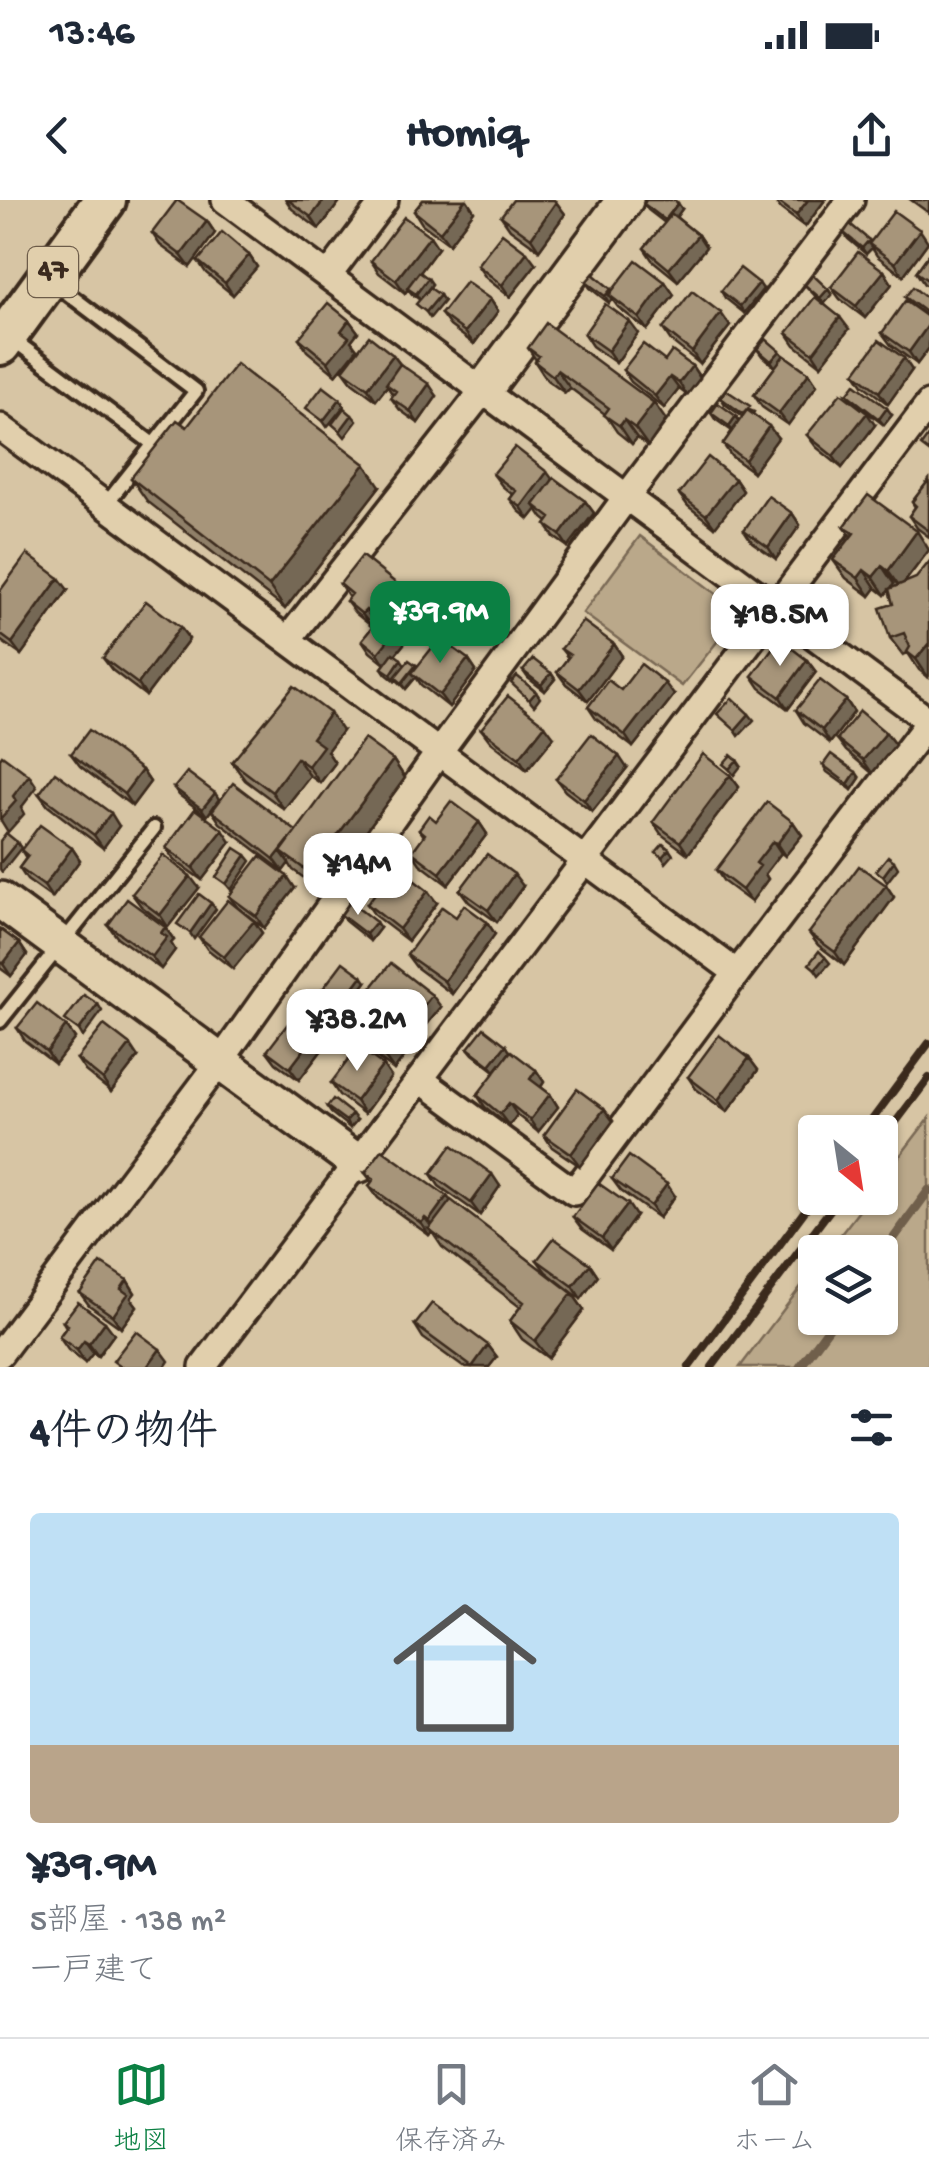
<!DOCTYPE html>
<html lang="ja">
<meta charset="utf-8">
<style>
:root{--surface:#fff;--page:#f6f6f7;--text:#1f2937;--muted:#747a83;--line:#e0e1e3;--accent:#0b8043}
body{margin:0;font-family:"Gochi Hand","Klee One",sans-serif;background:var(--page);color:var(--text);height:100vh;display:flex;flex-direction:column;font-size:38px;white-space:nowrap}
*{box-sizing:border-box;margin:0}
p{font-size:32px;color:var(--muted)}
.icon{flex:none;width:55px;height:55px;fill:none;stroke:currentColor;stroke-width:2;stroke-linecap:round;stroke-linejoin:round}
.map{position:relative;height:1167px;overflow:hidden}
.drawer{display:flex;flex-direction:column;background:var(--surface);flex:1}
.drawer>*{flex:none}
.needle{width:65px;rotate:150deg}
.fabs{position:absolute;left:798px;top:915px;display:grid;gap:20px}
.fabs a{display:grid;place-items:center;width:100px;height:100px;border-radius:10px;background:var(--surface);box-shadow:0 2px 8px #0004;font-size:50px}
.price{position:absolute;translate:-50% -85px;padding:0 22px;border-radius:20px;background:#fff;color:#222;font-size:32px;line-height:65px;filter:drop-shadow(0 2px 5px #0008)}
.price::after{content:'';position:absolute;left:50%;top:60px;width:30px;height:22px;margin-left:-15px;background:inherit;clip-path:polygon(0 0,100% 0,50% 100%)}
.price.current{background:var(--accent);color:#fff}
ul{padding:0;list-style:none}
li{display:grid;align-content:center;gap:20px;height:530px;padding:0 30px}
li+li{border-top:2px solid var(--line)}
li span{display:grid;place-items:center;height:310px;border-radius:10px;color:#555}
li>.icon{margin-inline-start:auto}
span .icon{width:180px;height:180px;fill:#fffc;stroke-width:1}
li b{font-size:42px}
h2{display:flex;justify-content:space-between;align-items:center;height:120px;padding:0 30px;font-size:42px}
.status{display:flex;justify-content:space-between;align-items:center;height:70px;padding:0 50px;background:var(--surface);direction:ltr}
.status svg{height:28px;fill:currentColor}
header{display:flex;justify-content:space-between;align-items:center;height:130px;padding:0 30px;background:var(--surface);font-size:45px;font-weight:700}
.tabs{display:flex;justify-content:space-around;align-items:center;height:140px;border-top:2px solid var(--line);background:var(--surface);font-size:28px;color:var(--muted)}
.tabs a{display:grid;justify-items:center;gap:5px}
.tabs .current{color:var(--accent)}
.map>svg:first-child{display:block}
</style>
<div class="status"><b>13:46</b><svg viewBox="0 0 49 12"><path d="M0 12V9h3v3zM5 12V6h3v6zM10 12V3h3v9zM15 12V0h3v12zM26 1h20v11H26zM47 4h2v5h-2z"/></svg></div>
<header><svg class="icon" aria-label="back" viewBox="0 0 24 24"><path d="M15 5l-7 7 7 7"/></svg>Homiq<svg class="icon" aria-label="share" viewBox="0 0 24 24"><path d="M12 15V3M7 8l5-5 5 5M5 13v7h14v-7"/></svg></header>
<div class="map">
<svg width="929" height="1167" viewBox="0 0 929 1167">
<rect width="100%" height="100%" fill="#d7c5a4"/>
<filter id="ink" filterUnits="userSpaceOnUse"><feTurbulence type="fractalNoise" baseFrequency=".01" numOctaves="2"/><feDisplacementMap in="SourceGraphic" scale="20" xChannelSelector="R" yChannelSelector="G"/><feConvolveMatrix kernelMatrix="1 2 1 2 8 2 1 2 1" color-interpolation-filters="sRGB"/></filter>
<g filter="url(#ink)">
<path fill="#baa88a" stroke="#7a6954" stroke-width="2.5" d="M640 336 728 403 732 423 682 486 583 413Z
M929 918V1167H740L815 1068V1118H880V1052H827L869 998H880V982Z"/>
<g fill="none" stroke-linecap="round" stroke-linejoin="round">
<path stroke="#6f5e4b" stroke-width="9" d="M880 1057 929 990
M800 1167 836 1118"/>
<defs>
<path id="lane" d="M50 80 196 191 106 304
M11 138 153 244
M0 821 154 628"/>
<path id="street" d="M225 0 929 521
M328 76 385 0
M0 227 737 773 929 522
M289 438 482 192
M421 880 574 992 737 773
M0 1154 219 863 439 552 625 299 851 0
M203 1167 929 204"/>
<path id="secondary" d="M482 192 625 0
M0 700 359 964"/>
<path id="primary" d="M0 144 105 0"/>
</defs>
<use href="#lane" stroke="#3b2a1e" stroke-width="20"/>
<use href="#street" stroke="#3b2a1e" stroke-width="32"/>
<use href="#secondary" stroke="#3b2a1e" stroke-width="42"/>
<use href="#primary" stroke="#3b2a1e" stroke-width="48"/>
<use href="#lane" stroke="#e1cfac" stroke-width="12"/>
<use href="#street" stroke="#e1cfac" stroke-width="25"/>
<use href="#secondary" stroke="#e1cfac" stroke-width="35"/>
<use href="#primary" stroke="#e1cfac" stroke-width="40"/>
<path stroke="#3b2a1e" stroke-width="8" d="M863 932 929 843
M880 943 929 878
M689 1167 815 997
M712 1167 839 998"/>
</g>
<path fill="#908069" stroke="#3b2a1e" stroke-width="2.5" d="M286 0H341L319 29 292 9Z
M423 0H467L474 11 449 44 422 24 414 11Z
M774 0H825L805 27 781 9Z
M911 0H929V13Z
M556 2 565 14 539 50 510 29 501 16Z
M644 4 682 9 676 17 698 35 706 47 678 81 652 60 644 48 665 23 648 10Z
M207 21 215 33 190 67 160 45 152 33Z
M844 33 870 41 928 42 903 76 877 56 872 48 866 54 848 39Z
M438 48 420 72 432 84 420 100 412 94 408 89 405 93 379 73 371 61Z
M929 54V87L924 84 916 72Z
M249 55 257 67 233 95 206 73 198 61Z
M536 64 510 97 486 78 477 65Z
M884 71 892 84 865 118 840 99 831 87Z
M586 82 612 91 665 82 674 95 647 130 618 107 612 99 609 103 590 88Z
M805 85 828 89 832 95 824 104 849 129 821 165 795 145 787 133 818 99Z
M763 89 744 113 725 98 721 91Z
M905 97 929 100V118L909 103Z
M490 99 498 111 474 144 450 126 441 114Z
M929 118V148L917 164 891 145 882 133Z
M349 120 358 132 351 141 357 149 336 175 307 151 299 138Z
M730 126 700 164 671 141 663 129Z
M638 133 616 163 592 146 584 134Z
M528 148 666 220 648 246 637 238 632 244 617 232 605 214 570 188 565 193 547 180 535 162 536 160Z
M757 149 783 155 809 173 817 185 788 225 762 207 754 195 775 167 762 156Z
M393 155 400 164 437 196 418 223 400 210 391 198 393 195 387 186 376 200 352 182 343 170Z
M665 161 692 166 700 178 687 195 679 189 664 208 631 182 623 170Z
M912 170 888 204 863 185 855 173Z
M847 194 892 215 884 225 851 200Z
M721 198 754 212 753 214 778 238 753 272 731 256 723 244 732 231 715 219 711 213 736 216 740 221 743 217 725 204Z
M875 225 842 268 816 247 807 235Z
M187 227 380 286 285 409 147 301 131 278Z
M493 274 553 280 585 301 594 313 568 347 554 337 546 325 548 322 543 318 537 309 529 319 519 311 510 299 513 295 502 286Z
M735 279 743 291 715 327 688 306 679 294Z
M929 280V337L917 328 909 316 915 307 912 302Z
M792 313 800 325 776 359 752 342 744 330Z
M844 327 929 350 904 383 928 477 919 470 908 453 903 455 890 438 893 404 889 390 885 395 876 388 870 396 846 378 833 360 851 336Z
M340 384 413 397 422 409 411 422 416 429 395 455 405 465 417 467 468 459 476 471 449 507 421 485 416 477 406 489 396 479 395 481 386 474 382 468 385 464 370 452 362 440 376 423 374 422 371 426 355 413 346 401 349 398Z
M68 390 21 455 0 440V391Z
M180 427 189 439 146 496 112 470 103 458Z
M614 444 622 456 588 501 566 484 557 472 568 458 561 449Z
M779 450 807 460 816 472 788 509 760 488 752 476Z
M523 471 551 473 555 479 545 491 528 478Z
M621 490 674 495 633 547 596 519 588 507Z
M846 500 854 512 830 543 804 523 796 510Z
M481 529 554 537 527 570 490 541Z
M342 531 327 551 335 563 320 583 310 576 284 609 245 580 232 562Z
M886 533 895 545 872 573 846 551 837 539Z
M71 554 142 570 150 582 132 606 80 566Z
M393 560 405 578 322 691 293 670 289 663 283 671 220 623 212 611 296 631Z
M823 565 860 578 852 590 827 572Z
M627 568 592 612 565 591 556 579Z
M730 575 739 587 688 654 661 634 653 622Z
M174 588 219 599 207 616 179 595Z
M39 594 119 626 103 648 48 606Z
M436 621 479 622 487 634 448 685 420 664 412 652 424 636 419 629Z
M793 622 802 635 785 656 781 653 765 674 768 679 751 702 724 682 716 670Z
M231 642 202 680 174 660 166 648Z
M72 648 80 660 52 698 27 680 19 668 26 658 21 650Z
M886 685 894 697 844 765 818 745 809 733Z
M523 686 497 722 469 702 460 690Z
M199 688 168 727 141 706 132 694Z
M295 688 264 728 238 708 229 696Z
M437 703 408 741 375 716 367 704Z
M341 715 380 728 370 741 345 721Z
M456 717 487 722 495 734 452 794 416 767 407 755Z
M254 721 262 733 233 769 207 749 199 737Z
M108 725 165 727 174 740 171 743 175 750 161 769 117 737Z
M0 729 19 743 27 755 11 776 0 768Z
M366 782 345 810 326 797 322 790Z
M368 792 441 807 417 837 376 804Z
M66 826 75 838 55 864 25 841 17 828Z
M316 834 325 846 299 880 276 863 267 851Z
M356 835H403L411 848 394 870 364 848Z
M506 845 510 852 495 871 473 854 468 848Z
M138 857 111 892 85 871 77 859Z
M749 858 758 870 727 912 696 889 688 877Z
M383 865 391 877 364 914 339 895 331 883Z
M536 870 544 882 541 887 550 894 558 907 538 932 517 915 509 926 485 907 477 895Z
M327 907 357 920 350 928 331 913Z
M604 909 613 921 580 966 552 947 544 935Z
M365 973 451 1001 572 1093 584 1110 548 1158 522 1139 510 1121 520 1107 442 1047 432 1032 429 1035 378 998 369 986 372 982Z
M431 974 500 986 480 1015 439 986Z
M612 979 675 996 659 1018 621 991Z
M636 1016 611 1050 582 1029 573 1017Z
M537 1060 590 1064 598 1076 581 1099 546 1072Z
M127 1080 135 1093 131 1098 137 1106 121 1128 89 1105 80 1093Z
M63 1122 114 1134 98 1156 93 1153 85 1163 68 1150 59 1137 66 1127Z
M415 1125 488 1145 497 1157 489 1167H463L423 1138Z"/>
<path fill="#756855" stroke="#3b2a1e" stroke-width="2.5" d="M324 0H341L319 29 311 17Z
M465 0H467L474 11 449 44 440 32Z
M808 0H825L805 27 796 15Z
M556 2 565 14 539 50 531 38Z
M678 3 682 9 670 26 665 20Z
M207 21 215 33 190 67 181 55Z
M920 30 928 42 903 76 895 63Z
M698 35 706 47 678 81 669 69Z
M430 36 438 48 405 93 396 80Z
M869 40 874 46 869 44 872 48 866 54 862 48Z
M527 52 536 64 510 97 502 85Z
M249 55 257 67 233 95 225 83Z
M884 71 892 84 865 118 856 106Z
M428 78 432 84 420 100 416 94Z
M665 82 674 95 647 130 639 118Z
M759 83 763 89 744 113 740 106Z
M611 89 615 95H609L612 99 609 103 605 96Z
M828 89 832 95 824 104 820 98Z
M440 95 444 101 430 118 426 112Z
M490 99 498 111 474 144 465 132Z
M721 113 730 126 700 164 692 152Z
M840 117 849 129 821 165 813 153Z
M349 120 358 132 351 141 357 149 336 175 328 162 341 131Z
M629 121 638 133 616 163 608 151Z
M929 124V148L917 164 909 152Z
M780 151 785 157 776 168 771 161Z
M393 155 402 167 376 200 368 188Z
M904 158 912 170 888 204 879 192Z
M692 166 700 178 687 195 679 183Z
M557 170 570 188 565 193 553 176Z
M809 173 817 185 788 225 779 213Z
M670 177 679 189 664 208 655 196Z
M429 184 437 196 418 223 410 211Z
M340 199 344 206 327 227 323 221Z
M654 203 666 220 648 246 635 228Z
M887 208 892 215 884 225 879 219Z
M867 213 875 225 842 268 833 256Z
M352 215 357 221 345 237 340 231Z
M736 216 740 222 733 232 729 226Z
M624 220 637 238 632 244 620 226Z
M769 226 778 238 753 272 745 260Z
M365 264 380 286 285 409 269 386Z
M547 272 556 284 534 305 537 309 529 319 521 307Z
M735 279 743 291 715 327 706 315Z
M585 301 594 313 568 347 560 335Z
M792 313 800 325 776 359 768 347Z
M917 331 929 350 900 388 888 371Z
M882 366 894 384 885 395 873 377Z
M864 370 876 388 870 396 858 378Z
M59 378 68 390 21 455 12 443Z
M413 397 422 409 411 422 416 429 386 466 378 453 401 412Z
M366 410 374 422 371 426 362 414Z
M180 427 189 439 146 496 138 484Z
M929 443V476L928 477 916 459Z
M614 444 622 456 588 501 579 489Z
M401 459 406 466 395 481 391 474Z
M468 459 476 471 449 507 440 495Z
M807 460 816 472 788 509 780 497Z
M416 465 420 471 412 473 416 477 406 489 402 483Z
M551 473 555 479 545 491 541 485Z
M665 483 674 495 633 547 625 535Z
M536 492 540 498 534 506 529 500Z
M846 500 854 512 830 543 822 530Z
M330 513 342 531 327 551 335 563 320 583 308 566 312 538Z
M749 514 754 520 739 536 735 530Z
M545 525 554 537 527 570 519 558Z
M886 533 895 545 872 573 863 560Z
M619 556 627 568 592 612 584 600Z
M297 558 310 576 284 609 272 592Z
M393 560 405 578 322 691 310 673Z
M737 560 741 566 734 575 729 569Z
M142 570 150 582 132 606 124 594Z
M856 572 860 578 852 590 848 584Z
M29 575 37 587 21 608 24 614 8 632 0 619 13 596Z
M730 575 739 587 688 654 680 642Z
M215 593 219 599 207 616 202 609Z
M111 613 119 626 103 648 94 635Z
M479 622 487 634 448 685 440 673Z
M793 622 802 635 785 656 777 644Z
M223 630 231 642 202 680 193 668Z
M296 631 281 652 289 663 283 671 274 659Z
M773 641 781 653 765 674 768 679 751 702 742 690 756 663Z
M17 642 21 648 2 672 0 669V663Z
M72 648 80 660 52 698 44 686Z
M669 649 673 655 666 663 662 657Z
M246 655 251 661 231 690 226 684Z
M894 661 898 668 887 682 883 676Z
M514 674 523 686 497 722 488 710Z
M190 676 199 688 168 727 160 715Z
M287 676 295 688 264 728 256 716Z
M886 685 894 697 844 765 835 752Z
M428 691 437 703 408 741 399 729Z
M211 703 216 709 194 739 190 733Z
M254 721 262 733 233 769 224 757Z
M376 722 380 728 370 741 366 734Z
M487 722 495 734 452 794 444 781Z
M165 727 174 740 171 743 175 750 161 769 152 757 161 733Z
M19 743 27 755 11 776 3 764Z
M825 757 830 763 819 775 815 769Z
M362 776 366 782 345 810 341 804Z
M432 795 441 807 417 837 409 824Z
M98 804 102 811 83 837 79 830Z
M66 826 75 838 55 864 47 852Z
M316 834 325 846 299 880 290 868Z
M403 835 411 848 394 870 385 858Z
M130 845 138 857 111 892 103 880Z
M506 845 510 852 495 871 490 865Z
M749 858 758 870 727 912 718 900Z
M383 865 391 877 364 914 356 901Z
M536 870 544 882 538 891 530 879Z
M550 894 558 907 538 932 530 920Z
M509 903 517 915 509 926 500 914Z
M604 909 613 921 580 966 571 954Z
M352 914 357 920 350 928 346 921Z
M492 974 500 986 480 1015 471 1003Z
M667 984 675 996 659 1018 651 1006Z
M447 996 456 1008 438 1033 429 1021Z
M628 1004 636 1016 611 1050 602 1038Z
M425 1018 434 1030 429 1029 432 1032 429 1035 421 1023Z
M590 1064 598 1076 581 1099 573 1086Z
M127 1080 135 1093 131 1098 137 1106 121 1128 113 1116 121 1089Z
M572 1093 584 1110 548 1158 535 1141Z
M105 1122 114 1134 98 1156 89 1144Z
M84 1141 93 1153 85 1163 77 1150Z
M488 1145 497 1157 489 1167H472Z
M160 1149 169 1161 165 1167H147Z"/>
<path fill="#a7957a" stroke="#3b2a1e" stroke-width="2.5" d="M177 0 207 21 181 55 152 33Z
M288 0H324L311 17Z
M423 0H465L440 32 414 11Z
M513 0H554L556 2 531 38 501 16Z
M646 0H674L678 3 665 20 644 4Z
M776 0H808L796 15Z
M894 11 920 30 895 63 869 44Z
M672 14 698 35 669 69 644 48Z
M404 17 430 36 396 80 371 61Z
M850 24 869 40 862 48 844 33Z
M222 32 249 55 225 83 198 61Z
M502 33 527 52 502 85 477 65Z
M858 52 884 71 856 106 831 87Z
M929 54V81L916 72Z
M636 60 665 82 639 118 609 95Z
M740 68 759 83 740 106 721 91Z
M419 72 428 78 416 94 407 88Z
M593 74 611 89 605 96 586 82Z
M813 75 828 89 820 98 805 85Z
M466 82 490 99 465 132 441 114Z
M913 87 929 100 928 114 905 97Z
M430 88 440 95 426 112 416 104Z
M692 91 721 113 692 152 663 129Z
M815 97 840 117 813 153 787 133Z
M905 101 929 118V124L909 152 882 133Z
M328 103 349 120 341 131 349 137 328 162 299 138Z
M605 104 629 121 608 151 584 134Z
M546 123 654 203 635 228 624 220 620 226 604 215 609 208 557 170 553 176 535 162 539 156 528 148Z
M369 136 393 155 368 188 343 170Z
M766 139 780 151 771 161 757 149Z
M879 140 904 158 879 192 855 173Z
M643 144 665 161 672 151 692 166 679 183 670 177 655 196 623 170Z
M784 155 809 173 779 213 754 195Z
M236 164 365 264 269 386 131 278 177 220 187 227Z
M400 164 429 184 410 211 391 198 396 191 386 184Z
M855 184 887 208 879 219 847 194Z
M323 186 340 199 323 221 306 208Z
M726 190 750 206 743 214 721 198Z
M841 193 867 213 833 256 807 235Z
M718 203 736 216 729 226 711 213Z
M344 208 352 215 340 231 332 224Z
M747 210 769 226 745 260 723 244Z
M929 235V252L921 246Z
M515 247 547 272 521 307 510 299 516 291 493 274Z
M708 257 735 279 706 315 679 294Z
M554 278 585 301 560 335 546 325 551 318 534 305Z
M929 280V331L909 316 916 306 912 302Z
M868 295 917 331 888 371 882 366 873 377 864 370 858 378 833 360 854 333 844 327Z
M768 296 792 313 768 347 744 330Z
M27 354 59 378 12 443 0 434V391Z
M362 356 413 397 401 412 407 417 378 453 362 440 378 420 366 410 362 414 346 401 352 394 340 384Z
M929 362V443L916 459 907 452 910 447 904 433 890 438 880 408 893 404 889 389 916 378Z
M146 401 180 427 138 484 103 458Z
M583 421 614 444 579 489 557 472 570 455 561 449Z
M440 438 468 459 440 495 412 473Z
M785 443 807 460 780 497 752 476 774 446 779 450Z
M393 453 401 459 391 474 382 468Z
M533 459 551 473 541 485 523 471Z
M409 460 416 465 402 483 395 477Z
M641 464 665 483 625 535 588 507 608 480 621 490Z
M517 476 536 492 529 500 511 483Z
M820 480 846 500 822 530 796 510Z
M294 486 330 513 312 538 323 546 308 566 297 558 272 592 232 562Z
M508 496 545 525 519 558 481 529Z
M732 498 749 514 735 530 717 514Z
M860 511 886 533 863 560 837 539Z
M89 530 142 570 124 594 71 554Z
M591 534 619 556 584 600 556 579Z
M364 539 393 560 310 673 281 652Z
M703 554 730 575 680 642 653 622Z
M831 554 856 572 848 584 823 565Z
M2 555 29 575 13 596 16 601 0 619V558Z
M731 555 737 560 729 569 723 564Z
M55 572 111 613 94 635 39 594Z
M187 572 215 593 202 609 174 588Z
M233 583 296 631 274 659 212 611Z
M451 601 479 622 440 673 412 652 425 634 419 629 429 615 436 621Z
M767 602 793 622 777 644 773 641 756 663 760 666 742 690 716 670Z
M195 609 223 630 193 668 166 648Z
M40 625 72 648 44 686 19 668 28 656 21 650Z
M6 633 17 642 0 663V641Z
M663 644 669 649 662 657 656 652Z
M235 648 246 655 226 684 216 677Z
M487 654 514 674 488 710 460 690Z
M163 655 190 676 160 715 132 694Z
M260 656 287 676 256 716 229 696Z
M888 656 894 661 883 676 876 671Z
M396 666 428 691 399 729 367 704Z
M859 666 886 685 835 752 809 733Z
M199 694 211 703 190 733 177 724Z
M127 699 165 727 161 733 167 737 152 757 108 725Z
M228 700 254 721 224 757 199 737Z
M350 702 376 722 366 734 341 715Z
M464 705 487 722 444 781 407 755 442 707 456 717Z
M0 729 19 743 3 764 0 762Z
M819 751 825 757 815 769 809 764Z
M343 762 362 776 341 804 322 790Z
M391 763 432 795 409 824 368 792Z
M84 795 98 804 79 830 65 820Z
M37 803 66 826 47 852 17 828Z
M373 813 403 835 385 858 356 835Z
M293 817 316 834 290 868 267 851Z
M104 825 130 845 103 880 77 859Z
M484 828 506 845 490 865 468 848Z
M719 835 749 858 718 900 688 877Z
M358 847 383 865 356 901 331 883Z
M511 851 536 870 530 879 550 894 530 920 509 903 500 914 477 895Z
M577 889 604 909 571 954 544 935Z
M333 899 352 914 346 921 327 907Z
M452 945 492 974 471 1003 431 974Z
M382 950 447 996 429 1021 425 1018 421 1023 369 986 374 979 365 973Z
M629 956 667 984 651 1006 612 979Z
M598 983 628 1004 602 1038 573 1017Z
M451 1000 572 1093 535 1141 510 1121 524 1102 429 1029Z
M554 1038 590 1064 573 1086 537 1060Z
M101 1063 127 1080 121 1089 128 1094 113 1116 80 1093Z
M78 1102 105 1122 89 1144 84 1141 77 1150 59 1137 68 1125 63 1122Z
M432 1103 488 1145 472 1167 415 1125Z
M136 1131 160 1149 147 1167H121L113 1161Z"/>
</g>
<g text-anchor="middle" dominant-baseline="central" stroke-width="8" stroke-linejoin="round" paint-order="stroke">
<rect fill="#e1cfac" stroke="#6d5c49" stroke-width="2.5" x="28" y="47" width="50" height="50" rx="8"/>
<g font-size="30" font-weight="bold" fill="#3b2a1e">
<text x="53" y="72">47</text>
</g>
</g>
</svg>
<div class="fabs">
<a><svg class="needle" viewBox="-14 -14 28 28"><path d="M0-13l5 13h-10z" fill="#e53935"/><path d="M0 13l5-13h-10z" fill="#747a83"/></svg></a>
<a><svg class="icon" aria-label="layers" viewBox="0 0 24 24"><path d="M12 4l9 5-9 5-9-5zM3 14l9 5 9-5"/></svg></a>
</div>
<b class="price current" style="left:440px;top:466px">¥39.9M</b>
<b class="price" style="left:780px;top:469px">¥18.5M</b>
<b class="price" style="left:358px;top:718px">¥14M</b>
<b class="price" style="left:357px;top:874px">¥38.2M</b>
</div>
<section class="drawer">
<h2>4件の物件<svg class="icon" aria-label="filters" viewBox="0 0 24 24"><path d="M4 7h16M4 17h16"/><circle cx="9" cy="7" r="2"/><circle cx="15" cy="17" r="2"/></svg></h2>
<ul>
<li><span style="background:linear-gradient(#bfe0f5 75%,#b9a48a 0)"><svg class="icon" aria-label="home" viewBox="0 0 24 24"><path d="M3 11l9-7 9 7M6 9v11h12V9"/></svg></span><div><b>¥39.9M</b><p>5部屋 · 138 m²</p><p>一戸建て</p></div></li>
</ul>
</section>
<nav class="tabs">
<a class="current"><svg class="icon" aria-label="map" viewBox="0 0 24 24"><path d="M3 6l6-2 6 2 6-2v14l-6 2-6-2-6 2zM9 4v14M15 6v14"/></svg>地図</a>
<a><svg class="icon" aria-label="saved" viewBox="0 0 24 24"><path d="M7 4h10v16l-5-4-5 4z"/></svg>保存済み</a>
<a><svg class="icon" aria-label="home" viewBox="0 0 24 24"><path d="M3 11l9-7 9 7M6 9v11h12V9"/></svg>ホーム</a>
</nav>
